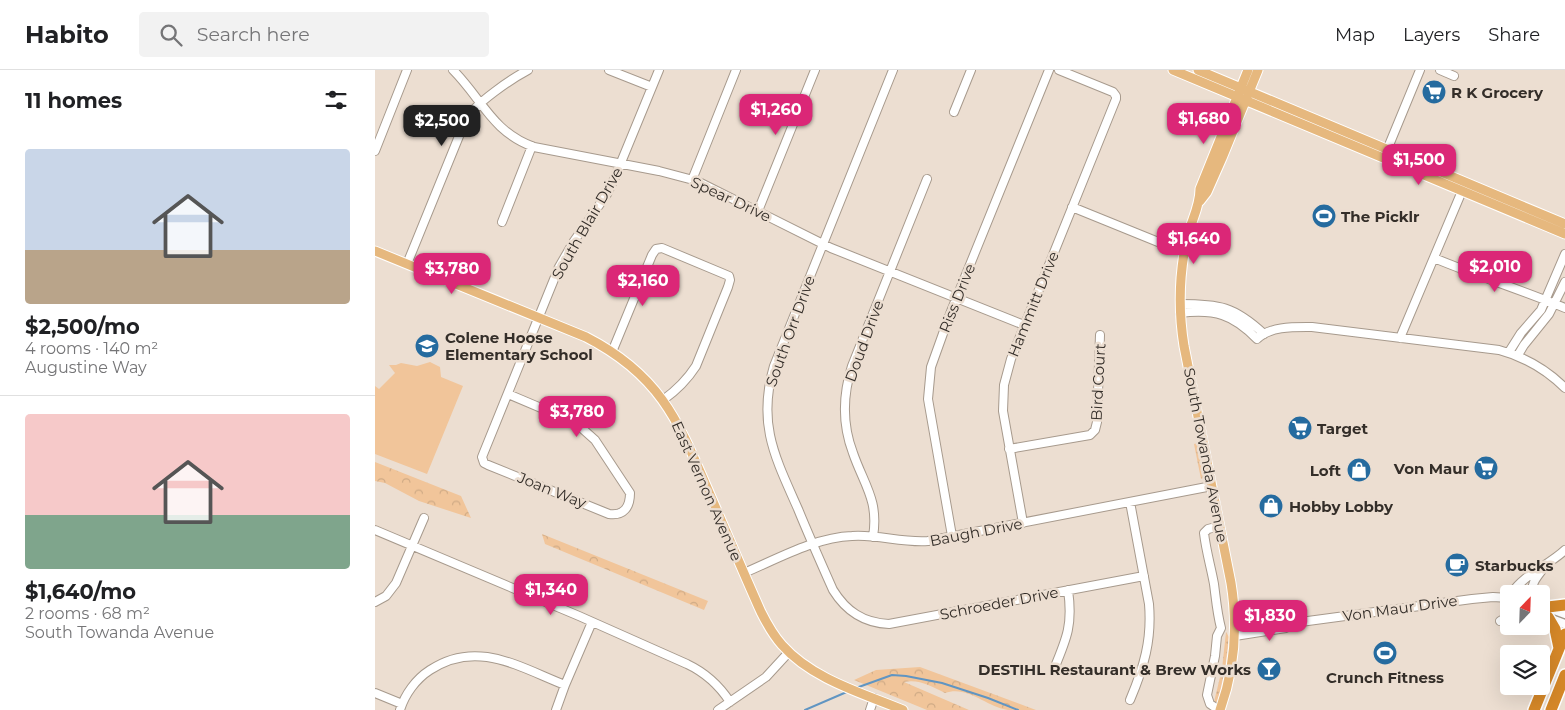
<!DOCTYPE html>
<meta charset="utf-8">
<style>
:root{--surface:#fff;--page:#f2f2f2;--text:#202124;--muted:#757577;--line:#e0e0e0;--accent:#db2777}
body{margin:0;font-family:Montserrat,sans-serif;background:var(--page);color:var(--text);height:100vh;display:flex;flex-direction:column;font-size:19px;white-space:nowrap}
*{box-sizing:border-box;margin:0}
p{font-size:16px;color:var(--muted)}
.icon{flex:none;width:28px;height:28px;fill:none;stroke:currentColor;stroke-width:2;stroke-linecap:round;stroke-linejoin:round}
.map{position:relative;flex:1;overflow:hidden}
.sheet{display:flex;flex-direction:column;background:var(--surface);width:375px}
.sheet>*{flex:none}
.needle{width:32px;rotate:23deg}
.buttons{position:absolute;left:1125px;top:515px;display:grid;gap:10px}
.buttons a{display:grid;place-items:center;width:50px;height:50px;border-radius:5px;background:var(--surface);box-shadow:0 5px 20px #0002;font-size:25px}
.price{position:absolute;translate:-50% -42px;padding:0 11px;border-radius:10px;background:var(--accent);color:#fff;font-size:16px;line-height:32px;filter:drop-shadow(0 1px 2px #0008)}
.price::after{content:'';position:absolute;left:50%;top:30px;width:15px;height:11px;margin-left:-8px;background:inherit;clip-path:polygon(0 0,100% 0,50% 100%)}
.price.current{background:#222;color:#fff}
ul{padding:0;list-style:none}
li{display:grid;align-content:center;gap:10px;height:265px;padding:0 25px}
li+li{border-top:1px solid var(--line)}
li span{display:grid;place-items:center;height:155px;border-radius:5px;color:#555}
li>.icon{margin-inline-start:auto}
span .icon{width:90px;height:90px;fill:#fffc;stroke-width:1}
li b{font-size:21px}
h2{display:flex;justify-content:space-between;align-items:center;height:60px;padding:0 25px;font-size:21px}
header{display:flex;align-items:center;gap:30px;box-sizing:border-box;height:70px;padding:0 25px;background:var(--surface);border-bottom:1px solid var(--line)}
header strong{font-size:24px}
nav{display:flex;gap:28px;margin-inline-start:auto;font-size:18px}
.search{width:350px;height:45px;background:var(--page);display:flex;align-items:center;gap:12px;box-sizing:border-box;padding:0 18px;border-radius:5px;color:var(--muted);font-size:19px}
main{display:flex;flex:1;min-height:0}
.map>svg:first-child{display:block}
</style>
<header>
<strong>Habito</strong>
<div class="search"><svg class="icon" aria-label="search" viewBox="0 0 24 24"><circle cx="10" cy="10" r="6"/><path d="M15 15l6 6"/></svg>Search here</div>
<nav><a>Map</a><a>Layers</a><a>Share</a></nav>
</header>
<main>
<section class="sheet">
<h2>11 homes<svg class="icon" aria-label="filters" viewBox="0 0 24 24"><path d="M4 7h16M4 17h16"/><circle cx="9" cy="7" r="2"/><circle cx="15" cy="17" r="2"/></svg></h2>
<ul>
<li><span style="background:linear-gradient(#c9d6e8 65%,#b9a48a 0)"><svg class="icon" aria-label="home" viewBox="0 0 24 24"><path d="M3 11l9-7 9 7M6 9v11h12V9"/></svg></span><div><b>$2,500/mo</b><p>4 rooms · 140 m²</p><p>Augustine Way</p></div></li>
<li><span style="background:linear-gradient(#f6c9c9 65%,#7fa58c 0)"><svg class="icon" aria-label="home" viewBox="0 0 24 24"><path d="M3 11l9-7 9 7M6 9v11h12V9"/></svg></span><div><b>$1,640/mo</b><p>2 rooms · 68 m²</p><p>South Towanda Avenue</p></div></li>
</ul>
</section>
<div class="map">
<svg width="1190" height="640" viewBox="0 0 1190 640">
<defs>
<pattern id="grass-dots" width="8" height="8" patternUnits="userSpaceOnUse" patternTransform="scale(1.25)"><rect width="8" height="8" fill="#f1c59a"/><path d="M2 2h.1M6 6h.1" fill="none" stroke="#cfaa85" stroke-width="1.8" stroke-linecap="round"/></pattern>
<pattern id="forest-crowns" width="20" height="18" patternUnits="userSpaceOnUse" patternTransform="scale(1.25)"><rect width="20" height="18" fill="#f1c59a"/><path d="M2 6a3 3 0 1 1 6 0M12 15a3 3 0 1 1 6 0" fill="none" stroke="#cfaa85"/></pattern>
</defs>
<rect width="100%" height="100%" fill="#ecded1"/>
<path fill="url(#grass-dots)" d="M822 373 829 408 826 409 819 374Z
M851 562 854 567 850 599 843 630 842 632H839L847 599Z"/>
<path fill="url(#forest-crowns)" d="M0 392 86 426 96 448 44 431 10 413 0 411Z
M167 464 333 531 329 540 170 474Z
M545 597 661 640C652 640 642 640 633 640 611 637 593 615 570 623 556 616 544 609 529 612L594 640H552L479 610 501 600Z"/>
<path fill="#f1c59a" d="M55 292 65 297 66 307 88 316 52 404 0 384V316L4 319 20 303 14 295H21L26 293 42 296Z"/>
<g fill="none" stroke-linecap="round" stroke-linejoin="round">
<path stroke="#6095c2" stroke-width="2" d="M481 618 517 605 531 606 567 613 613 628 643 640
M430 640 474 621"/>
<defs>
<path id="minor" d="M78 0C107 29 117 62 159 77L284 101 322 111 456 178 649 255
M234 0 277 17
M518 0 399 296C382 354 400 387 423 439 434 466 446 493 458 520 471 541 488 553 514 554L769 506
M1065 0 1079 6
M579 42 596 0
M1012 80 1045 0
M0 81 32 0
M317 110 361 0
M697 137 798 178 810 180
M383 141 440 0
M127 152 157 76
M1059 188C1102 206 1147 220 1190 238
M32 194 91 49C101 33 136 9 153 0
M805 234C844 234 859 236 889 264
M805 243C840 239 858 244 882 269 895 256 920 257 937 257L1124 280C1150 287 1171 299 1190 318
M1025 268 1087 121
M237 282 277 185 281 179 287 178 354 206 355 210 353 217 321 296C312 310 302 320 288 330
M1134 282 1146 263 1166 240 1190 184
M1143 285 1149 275 1174 244 1190 212
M133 324 192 349 201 353 220 370 255 423C255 437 249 446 234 444L113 395 109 393 107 387 109 382 184 197 199 171 232 124 240 107 284 0
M634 379 715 365 720 360 722 352 725 265
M755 432 774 534C777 570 769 597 755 630
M648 453 628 341 629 315 636 289 741 29V26L738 22 684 0
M0 460 204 546 312 594C331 603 344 615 355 632
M577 466 553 329 556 297 575 244 674 0
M498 467C504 430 489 415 478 383 467 354 468 324 477 296L552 109
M369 503C402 489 441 467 477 466 502 464 527 473 553 471L837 416
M1136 524C1149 504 1173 496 1190 480
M1157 524C1156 513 1162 507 1168 499
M0 532 11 526 21 513 49 448
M1166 535 1190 544
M1166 545 1190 554
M1125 551 1134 546
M860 555 908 549 918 553 1097 529 1118 527 1134 528
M860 566 911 558 918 553
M679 599C692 568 698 554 693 520
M0 623 27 634
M25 640C30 624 41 609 55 600 102 569 144 597 190 615
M181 640 190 615 217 552
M343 640 391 607 414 582
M495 640 499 628
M844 640 835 634 832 625 840 586 842 566 846 558C842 543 841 529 839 514 836 497 831 481 829 463L833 459 845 456"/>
<path id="major" d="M798 0 1190 164
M823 0 1190 154
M825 131 832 122 847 88 883 0
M0 181 211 267C287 306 304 353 336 427 353 466 369 504 386 542 392 554 398 565 407 575 437 609 487 623 528 640
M845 640C860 598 863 556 856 513L809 276C803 239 804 204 812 168 816 151 825 137 825 119L873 0"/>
<path id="highway" d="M1173 537 1190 535
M1173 547 1180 559 1184 578
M1159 640 1190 564
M1176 640 1190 605"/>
</defs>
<use href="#minor" stroke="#a79a8d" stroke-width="10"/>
<use href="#major" stroke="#fff" stroke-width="11"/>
<use href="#highway" stroke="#fff" stroke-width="14"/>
<use href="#minor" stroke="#fff" stroke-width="8"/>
<use href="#major" stroke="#e6b87e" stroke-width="9"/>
<use href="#highway" stroke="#d68828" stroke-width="11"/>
</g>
<defs>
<symbol id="supermarket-disc" viewBox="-11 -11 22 22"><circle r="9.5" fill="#256b9f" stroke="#ecded1"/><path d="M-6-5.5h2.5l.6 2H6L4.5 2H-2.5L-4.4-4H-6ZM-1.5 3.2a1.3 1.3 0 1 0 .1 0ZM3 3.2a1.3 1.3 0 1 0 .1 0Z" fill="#fff"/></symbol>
<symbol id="stadium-disc" viewBox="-11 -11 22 22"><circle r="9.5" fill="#256b9f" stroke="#ecded1"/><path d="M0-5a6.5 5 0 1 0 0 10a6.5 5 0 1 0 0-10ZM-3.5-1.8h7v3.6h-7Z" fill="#fff"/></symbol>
<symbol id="school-disc" viewBox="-11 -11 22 22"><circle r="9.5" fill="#256b9f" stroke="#ecded1"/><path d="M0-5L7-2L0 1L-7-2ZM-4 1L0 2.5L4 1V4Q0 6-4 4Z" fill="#fff"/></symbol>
<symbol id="shop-disc" viewBox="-11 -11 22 22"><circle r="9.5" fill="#256b9f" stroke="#ecded1"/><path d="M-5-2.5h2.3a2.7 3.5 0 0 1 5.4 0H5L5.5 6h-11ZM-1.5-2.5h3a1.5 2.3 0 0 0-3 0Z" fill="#fff"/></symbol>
<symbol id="cafe-disc" viewBox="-11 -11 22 22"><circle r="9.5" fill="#256b9f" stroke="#ecded1"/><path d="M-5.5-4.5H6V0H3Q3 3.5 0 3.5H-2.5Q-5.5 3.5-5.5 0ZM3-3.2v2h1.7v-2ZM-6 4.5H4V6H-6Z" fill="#fff"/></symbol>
<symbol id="bar-disc" viewBox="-11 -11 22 22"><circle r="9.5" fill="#256b9f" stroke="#ecded1"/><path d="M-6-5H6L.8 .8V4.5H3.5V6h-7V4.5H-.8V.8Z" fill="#fff"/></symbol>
</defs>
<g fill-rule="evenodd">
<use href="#supermarket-disc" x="1045" y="8" width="28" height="28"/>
<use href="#stadium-disc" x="935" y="132" width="28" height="28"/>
<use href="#school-disc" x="38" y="262" width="28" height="28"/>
<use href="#supermarket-disc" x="911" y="344" width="28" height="28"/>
<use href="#supermarket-disc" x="1097" y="384" width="28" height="28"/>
<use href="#shop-disc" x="970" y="386" width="28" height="28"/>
<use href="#shop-disc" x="882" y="422" width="28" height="28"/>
<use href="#cafe-disc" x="1068" y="481" width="28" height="28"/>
<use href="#stadium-disc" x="996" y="569" width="28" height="28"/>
<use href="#bar-disc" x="880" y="585" width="28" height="28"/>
</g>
<g text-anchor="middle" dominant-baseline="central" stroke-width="5" stroke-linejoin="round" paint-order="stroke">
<g font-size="15" font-weight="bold" fill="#342e29" stroke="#ecded1" text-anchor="start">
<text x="1076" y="22">R K Grocery</text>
<text x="966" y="146">The Picklr</text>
<text x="70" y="267">Colene Hoose<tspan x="70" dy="17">Elementary School</tspan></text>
<text x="942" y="358">Target</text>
<text x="1094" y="398" text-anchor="end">Von Maur</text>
<text x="966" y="400" text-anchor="end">Loft</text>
<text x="914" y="436">Hobby Lobby</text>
<text x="1100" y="495">Starbucks</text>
<text x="876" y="599" text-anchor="end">DESTIHL Restaurant &amp; Brew Works</text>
<text x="1010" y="607" text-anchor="middle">Crunch Fitness</text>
</g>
<g font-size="15" fill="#342e29" stroke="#ecded1">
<text transform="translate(356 129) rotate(25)">Spear Drive</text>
<text transform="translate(212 153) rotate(-60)">South Blair Drive</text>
<text transform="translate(582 228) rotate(-68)">Riss Drive</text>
<text transform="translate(658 234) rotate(-68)">Hammitt Drive</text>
<text transform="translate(415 261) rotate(-70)">South Orr Drive</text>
<text transform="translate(489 271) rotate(-70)">Doud Drive</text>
<text transform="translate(723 312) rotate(-87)">Bird Court</text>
<text transform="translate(831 385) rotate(79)">South Towanda Avenue</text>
<text transform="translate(177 420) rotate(22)">Joan Way</text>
<text transform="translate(332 421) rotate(66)">East Vernon Avenue</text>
<text transform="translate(601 462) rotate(-11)">Baugh Drive</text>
<text transform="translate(624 533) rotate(-11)">Schroeder Drive</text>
<text transform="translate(1025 538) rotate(-8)">Von Maur Drive</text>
</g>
</g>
</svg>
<div class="buttons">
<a><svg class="needle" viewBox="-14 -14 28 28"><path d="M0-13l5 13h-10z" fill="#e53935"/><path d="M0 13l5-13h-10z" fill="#757577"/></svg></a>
<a><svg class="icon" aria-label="layers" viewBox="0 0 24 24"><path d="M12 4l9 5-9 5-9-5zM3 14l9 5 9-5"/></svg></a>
</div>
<b class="price" style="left:401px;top:66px">$1,260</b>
<b class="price" style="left:829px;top:75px">$1,680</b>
<b class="price current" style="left:67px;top:77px">$2,500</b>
<b class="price" style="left:1044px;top:116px">$1,500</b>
<b class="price" style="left:819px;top:195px">$1,640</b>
<b class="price" style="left:1120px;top:223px">$2,010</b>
<b class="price" style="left:77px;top:225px">$3,780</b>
<b class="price" style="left:268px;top:237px">$2,160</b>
<b class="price" style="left:202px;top:368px">$3,780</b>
<b class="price" style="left:176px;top:546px">$1,340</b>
<b class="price" style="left:895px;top:572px">$1,830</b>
</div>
</main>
